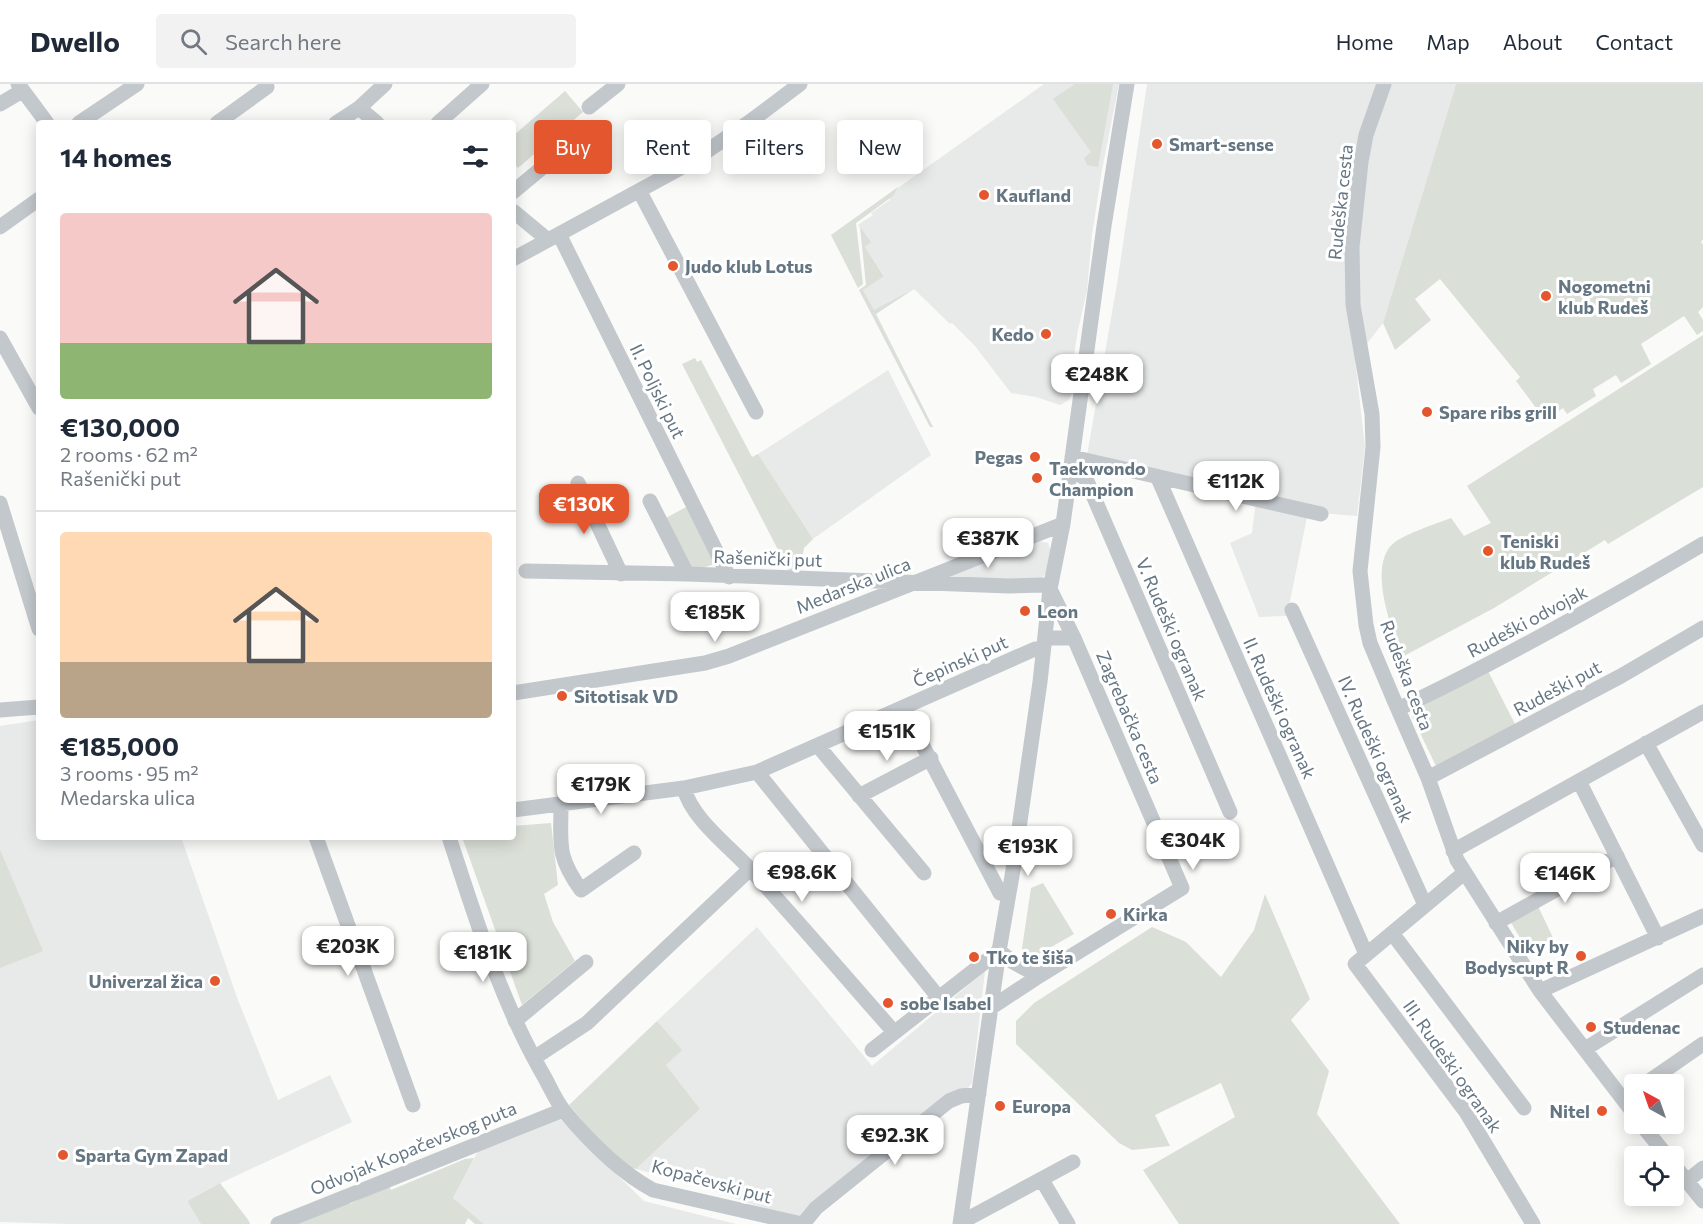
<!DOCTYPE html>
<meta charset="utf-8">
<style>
:root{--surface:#fff;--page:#f2f2f3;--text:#1f2937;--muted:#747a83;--line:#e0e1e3;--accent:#e4572e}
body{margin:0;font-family:Commissioner,sans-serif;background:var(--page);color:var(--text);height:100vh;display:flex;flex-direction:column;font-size:22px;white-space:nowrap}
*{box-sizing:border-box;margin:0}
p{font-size:20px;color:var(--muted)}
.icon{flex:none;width:33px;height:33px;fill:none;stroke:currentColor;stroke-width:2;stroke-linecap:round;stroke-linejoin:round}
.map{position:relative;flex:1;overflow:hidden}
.drawer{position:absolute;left:36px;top:36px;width:480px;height:720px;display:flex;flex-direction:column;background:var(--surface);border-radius:6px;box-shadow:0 3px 15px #0003}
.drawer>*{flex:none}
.banner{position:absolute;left:534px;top:36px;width:570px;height:54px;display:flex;gap:12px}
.needle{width:39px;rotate:320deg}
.controls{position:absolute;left:1624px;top:990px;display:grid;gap:12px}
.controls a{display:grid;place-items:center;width:60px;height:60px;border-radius:6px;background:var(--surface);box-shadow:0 3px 15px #0003;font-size:30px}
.price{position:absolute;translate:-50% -51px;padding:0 14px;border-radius:12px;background:#fff;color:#222;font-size:20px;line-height:39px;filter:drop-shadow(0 2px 3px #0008)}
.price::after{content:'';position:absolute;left:50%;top:36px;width:18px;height:14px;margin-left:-9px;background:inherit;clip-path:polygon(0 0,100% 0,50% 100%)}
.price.current{background:var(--accent);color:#fff}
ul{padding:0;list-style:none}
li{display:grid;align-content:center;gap:12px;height:318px;padding:0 24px}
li+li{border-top:2px solid var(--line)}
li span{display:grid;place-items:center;height:186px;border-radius:6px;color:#555}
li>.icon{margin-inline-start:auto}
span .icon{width:108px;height:108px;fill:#fffc;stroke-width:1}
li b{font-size:26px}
h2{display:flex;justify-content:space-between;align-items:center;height:72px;padding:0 24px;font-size:26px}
.tag{padding:0 21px;border-radius:6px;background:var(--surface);box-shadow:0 3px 15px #0003;font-size:21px;line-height:54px}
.tag.current{background:var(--accent);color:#fff}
header{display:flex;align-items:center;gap:36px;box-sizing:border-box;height:84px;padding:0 30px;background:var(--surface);border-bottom:2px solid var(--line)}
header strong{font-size:28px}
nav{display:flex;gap:33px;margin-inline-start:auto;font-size:21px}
.search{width:420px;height:54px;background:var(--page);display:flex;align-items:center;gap:15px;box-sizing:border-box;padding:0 21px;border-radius:6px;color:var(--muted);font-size:22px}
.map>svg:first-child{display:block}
</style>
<header>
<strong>Dwello</strong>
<div class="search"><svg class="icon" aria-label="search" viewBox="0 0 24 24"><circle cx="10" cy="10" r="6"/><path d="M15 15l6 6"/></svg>Search here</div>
<nav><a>Home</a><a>Map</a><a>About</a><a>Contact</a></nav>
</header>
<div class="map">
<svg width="1703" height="1140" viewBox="0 0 1703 1140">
<rect width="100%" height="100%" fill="#fafaf8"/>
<path fill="#e8e9e9" d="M1044 0H1119L1102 86 1092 151 1087 207 1078 246 1073 277V307L1069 316 1060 321 1036 313 1011 309 975 262 952 239 950 240 914 205 874 227 863 206 884 191 865 163 870 158 858 141 873 131 871 129 890 116 888 111Z
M1147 0H1456L1383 239 1355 275 1365 363 1357 432 1308 428 1287 532 1259 533 1230 459 1252 449 1256 416 1087 371 1117 200Z
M888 286 931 371 813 455 758 370Z
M1040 457 1048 459 1051 468 1047 489 1038 497 966 496 942 491Z
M39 636V753H181L238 916 278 1016 330 991 352 1038 210 1104 187 1117 201 1140H66L0 1138V884L42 866 0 765V642Z
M757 843 872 982 985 887 972 999 968 1004 949 1009 800 1133 794 1134 704 1104 636 1085 700 1025 666 981 681 966 657 937Z
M557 1032 644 1117 736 1140H484L453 1114 479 1065Z"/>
<path fill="#dadfd7" d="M1075 0H1113L1098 83 1087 81 1084 74 1091 68 1053 15Z
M1456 0H1703V155L1701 158 1703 161V223L1698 228 1703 236V247L1697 251 1684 232 1641 260 1651 280 1621 299 1616 291 1593 305 1596 312 1567 330 1563 324 1545 336 1516 297 1520 293 1440 195 1415 215 1431 236 1395 266 1383 239Z
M565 7 583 28 518 84 513 78V52Z
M898 103 893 112 856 139 863 200 858 204 831 151Z
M860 143 871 158 865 163 884 192 863 206 874 226 914 205 876 230 933 343H930L859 206 866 201Z
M1703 251V403L1608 460 1605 456 1494 524 1402 573C1392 547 1366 479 1395 458 1408 449 1435 440 1451 434L1464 452 1491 439 1467 402Z
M695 274 697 278 701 276 752 373 758 370 813 455 804 464 801 481 795 482 790 489 682 280Z
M688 422 715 480 695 486 691 485 664 435Z
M1488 587 1517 644 1436 682 1409 626Z
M551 739 558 801 544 810 553 838 575 877 522 921 462 753H513V742Z
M0 765 43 867 0 884Z
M1043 799 1074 850 1032 874 1021 871 1031 804Z
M1265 810 1310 915 1291 936 1329 987 1317 1030 1400 1140H1179L1143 1086 1235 1033 1221 999 1155 1031 1170 1062 1132 1066 1119 1059 1016 960V937L1034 919 1152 843 1186 858 1221 893 1254 846Z
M1537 820 1555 858 1530 871 1509 835Z
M657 937 682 966 666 981 700 1025 636 1085C617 1082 583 1036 569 1021Z
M474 1074 453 1114 484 1140H475L468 1134 465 1140H289L348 1117 350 1120 389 1101 391 1106 465 1075Z
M220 1099 249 1137 250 1140H201L187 1117Z"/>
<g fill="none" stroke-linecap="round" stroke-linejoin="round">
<path stroke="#c3c8cc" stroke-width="15" d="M18 0 47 39
M1384 0 1366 51 1361 78 1352 163 1353 221 1372 330 1373 363 1360 487 1366 541 1370 559 1394 616 1428 694 1457 776 1540 907 1635 1031
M0 20 22 7
M589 23 618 0
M359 24 377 39
M79 39 137 0
M217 39 267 3
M336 39 359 24 385 0
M438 39 482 0
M513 108 584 49 602 70
M640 108 756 328
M513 127 548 156
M0 143 39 115
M559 150 729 493
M513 175 688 80 748 39 800 0
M0 254 39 324
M1072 373 1321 430
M1070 384 1086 395 1230 728
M1158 394 1366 870
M578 399 621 490
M650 417 687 490
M0 419 39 545
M526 487 687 490 1009 502 1044 501 1050 505 1074 554H1045
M1292 526 1425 821
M513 609 705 579 729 572 1063 440
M903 624 1000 809
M1398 625C1502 576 1603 519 1703 460
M0 626 39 623
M1646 659 1703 761
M818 662 924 789
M757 688 939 914
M1428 694 1621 592 1703 544
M1579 697 1658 854
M684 704C691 734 729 762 750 785 799 838 846 894 894 948
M859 712 931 674
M561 720C561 760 556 771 581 806L634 769
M513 726 684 704 757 688 1035 565 1043 566
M316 753 413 1021
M449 753C475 832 500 915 541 987 549 1000 555 1016 564 1027 589 1057 618 1087 653 1106L802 1140
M1453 767 1703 628
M1464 789 1355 880 1466 1028 1533 1140
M1496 839 1617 772
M1392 849 1524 1024
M1540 907 1703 832
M992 923 1039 892 1182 804 1074 554
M515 937 586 878
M1585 965 1703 891
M872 966 999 867 1013 878 1039 892
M534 974 587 939 750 785
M1645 1000 1703 960
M1641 1040 1667 1072
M1674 1081 1703 1117
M1042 1096 1068 1140
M1687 1097 1703 1084
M961 1136 971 1133 1073 1078
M278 1140 563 1026
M803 1140 816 1124 949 1017 961 1012 979 1010
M960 1140 999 867 1013 786 1040 598 1050 505 1063 440 1104 142 1127 0"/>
</g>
<g fill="#e4572e" stroke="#fff" stroke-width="2">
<circle cx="1157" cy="60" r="6"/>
<circle cx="984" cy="111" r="6"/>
<circle cx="673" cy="182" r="6"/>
<circle cx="1546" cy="212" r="6"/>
<circle cx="1046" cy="250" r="6"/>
<circle cx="1427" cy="328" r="6"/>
<circle cx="1035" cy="373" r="6"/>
<circle cx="1037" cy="394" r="6"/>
<circle cx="1488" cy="467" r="6"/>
<circle cx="1025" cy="527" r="6"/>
<circle cx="562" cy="612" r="6"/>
<circle cx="1111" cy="830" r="6"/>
<circle cx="1581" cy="872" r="6"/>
<circle cx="974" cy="873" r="6"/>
<circle cx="215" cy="897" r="6"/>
<circle cx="888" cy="919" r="6"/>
<circle cx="1591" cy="943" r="6"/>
<circle cx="1000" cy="1022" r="6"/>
<circle cx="1602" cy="1027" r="6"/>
<circle cx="63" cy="1071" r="6"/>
</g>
<g text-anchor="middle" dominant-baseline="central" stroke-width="6" stroke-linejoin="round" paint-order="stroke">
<g font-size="18" font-weight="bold" fill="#657683" stroke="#fff" text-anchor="start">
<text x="1169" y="60">Smart-sense</text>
<text x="996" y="111">Kaufland</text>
<text x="685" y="182">Judo klub Lotus</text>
<text x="1558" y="202">Nogometni<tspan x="1558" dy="21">klub Rudeš</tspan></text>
<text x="1034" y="250" text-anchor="end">Kedo</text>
<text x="1439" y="328">Spare ribs grill</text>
<text x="1023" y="373" text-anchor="end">Pegas</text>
<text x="1049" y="384">Taekwondo<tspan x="1049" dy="21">Champion</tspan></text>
<text x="1500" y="457">Teniski<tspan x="1500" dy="21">klub Rudeš</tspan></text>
<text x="1037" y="527">Leon</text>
<text x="574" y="612">Sitotisak VD</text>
<text x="1123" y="830">Kirka</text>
<text x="1569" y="862" text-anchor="end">Niky by<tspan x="1569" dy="21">Bodyscupt R</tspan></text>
<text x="986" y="873">Tko te šiša</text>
<text x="203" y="897" text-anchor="end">Univerzal žica</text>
<text x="900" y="919">sobe Isabel</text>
<text x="1603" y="943">Studenac</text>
<text x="1012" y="1022">Europa</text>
<text x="1590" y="1027" text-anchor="end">Nitel</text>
<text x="75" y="1071">Sparta Gym Zapad</text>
</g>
<g font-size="18" fill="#657683" stroke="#fff">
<text transform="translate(1340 118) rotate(-84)">Rudeška cesta</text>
<text transform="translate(658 307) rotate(64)">II. Poljski put</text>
<text transform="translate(768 474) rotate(2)">Rašenički put</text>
<text transform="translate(853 501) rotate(-22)">Medarska ulica</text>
<text transform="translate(1527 537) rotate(-28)">Rudeški odvojak</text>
<text transform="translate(1172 545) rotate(67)">V. Rudeški ogranak</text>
<text transform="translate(960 577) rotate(-24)">Čepinski put</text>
<text transform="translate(1407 591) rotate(69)">Rudeška cesta</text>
<text transform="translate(1557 604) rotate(-28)">Rudeški put</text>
<text transform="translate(1280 624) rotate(66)">II. Rudeški ogranak</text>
<text transform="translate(1130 633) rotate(67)">Zagrebačka cesta</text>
<text transform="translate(1376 665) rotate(66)">IV. Rudeški ogranak</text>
<text transform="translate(1453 982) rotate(55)">III. Rudeški ogranak</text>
<text transform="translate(413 1064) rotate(-22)">Odvojak Kopačevskog puta</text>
<text transform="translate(712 1097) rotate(15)">Kopačevski put</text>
</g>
</g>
</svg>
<div class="controls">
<a><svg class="needle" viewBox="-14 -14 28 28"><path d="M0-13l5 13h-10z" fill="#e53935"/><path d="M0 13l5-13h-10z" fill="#747a83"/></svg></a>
<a><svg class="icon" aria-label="locate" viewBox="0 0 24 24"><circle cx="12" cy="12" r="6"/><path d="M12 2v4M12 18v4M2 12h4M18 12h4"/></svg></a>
</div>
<b class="price" style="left:1097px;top:321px">€248K</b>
<b class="price" style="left:1236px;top:428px">€112K</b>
<b class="price current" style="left:584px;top:451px">€130K</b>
<b class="price" style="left:988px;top:485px">€387K</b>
<b class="price" style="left:715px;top:559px">€185K</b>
<b class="price" style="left:887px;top:678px">€151K</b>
<b class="price" style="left:601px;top:731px">€179K</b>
<b class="price" style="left:1193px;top:787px">€304K</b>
<b class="price" style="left:1028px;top:793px">€193K</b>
<b class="price" style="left:802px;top:819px">€98.6K</b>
<b class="price" style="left:1565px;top:820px">€146K</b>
<b class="price" style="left:348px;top:893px">€203K</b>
<b class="price" style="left:483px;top:899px">€181K</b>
<b class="price" style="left:895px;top:1082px">€92.3K</b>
<div class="banner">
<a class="tag current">Buy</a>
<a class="tag">Rent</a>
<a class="tag">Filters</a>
<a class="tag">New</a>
</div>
<section class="drawer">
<h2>14 homes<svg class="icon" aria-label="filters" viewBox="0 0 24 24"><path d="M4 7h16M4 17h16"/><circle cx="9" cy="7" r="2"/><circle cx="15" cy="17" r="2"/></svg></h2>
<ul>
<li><span style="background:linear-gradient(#f6c9c9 70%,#8fb573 0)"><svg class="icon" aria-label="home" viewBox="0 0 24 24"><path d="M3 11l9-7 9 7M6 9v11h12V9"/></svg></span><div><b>€130,000</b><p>2 rooms · 62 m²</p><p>Rašenički put</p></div></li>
<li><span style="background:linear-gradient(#ffd9b3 70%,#b9a48a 0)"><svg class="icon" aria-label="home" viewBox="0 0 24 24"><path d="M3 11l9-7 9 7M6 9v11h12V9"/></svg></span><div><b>€185,000</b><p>3 rooms · 95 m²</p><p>Medarska ulica</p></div></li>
</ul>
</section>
</div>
